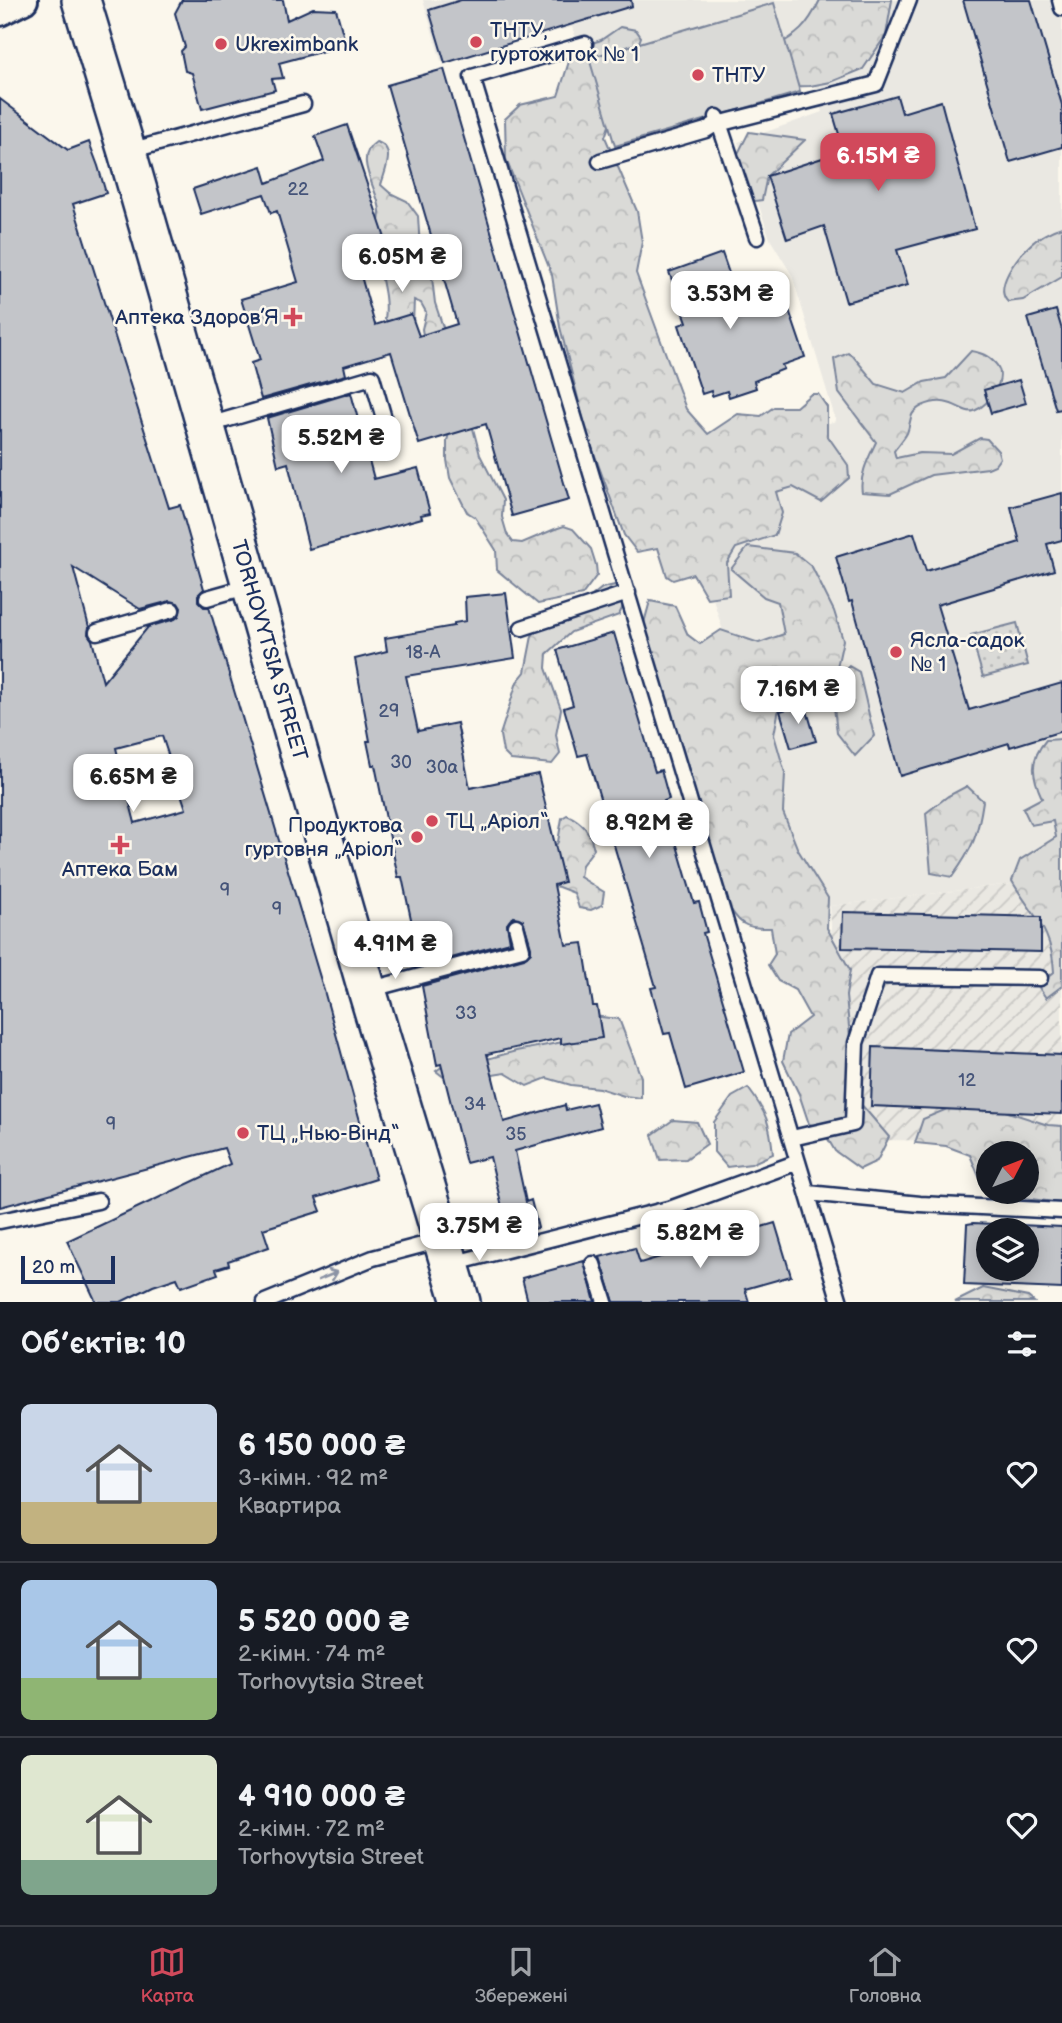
<!DOCTYPE html>
<html lang="uk">
<meta charset="utf-8">
<style>
:root{--surface:#171b24;--page:#20242c;--text:#f1f3f6;--muted:#9ea1a6;--line:#363941;--accent:#d1495b}
body{margin:0;font-family:"Balsamiq Sans",sans-serif;background:var(--page);color:var(--text);height:100vh;display:flex;flex-direction:column;font-size:26px;white-space:nowrap}
*{box-sizing:border-box;margin:0}
p{font-size:23px;color:var(--muted)}
.icon{flex:none;width:38px;height:38px;fill:none;stroke:currentColor;stroke-width:2;stroke-linecap:round;stroke-linejoin:round}
.map{position:relative;height:1302px;overflow:hidden}
.drawer{display:flex;flex-direction:column;background:var(--surface);flex:1}
.drawer>*{flex:none}
.needle{width:46px;rotate:48deg}
.fabs{position:absolute;left:976px;top:1141px;display:grid;gap:14px}
.fabs a{display:grid;place-items:center;width:63px;height:63px;border-radius:50%;background:var(--surface);box-shadow:0 4px 18px #0003;font-size:35px}
.scale{position:absolute;left:21px;bottom:18px;width:94px;box-sizing:border-box;padding-left:7px;border:4px solid #1b2f5e;border-top:0;font-size:19px;line-height:24px;white-space:nowrap;color:#1b2f5e;-webkit-text-stroke:5px #fbf7ec;paint-order:stroke}
.price{position:absolute;translate:-50% -60px;padding:0 16px;border-radius:14px;background:#fff;color:#222;font-size:23px;line-height:46px;filter:drop-shadow(0 2px 4px #0008)}
.price::after{content:'';position:absolute;left:50%;top:42px;width:21px;height:16px;margin-left:-10px;background:inherit;clip-path:polygon(0 0,100% 0,50% 100%)}
.price.on{background:var(--accent);color:#fff}
ul{padding:0;list-style:none}
li{display:flex;align-items:center;gap:21px;height:175px;padding:0 21px}
li+li{border-top:2px solid var(--line)}
li span{display:grid;place-items:center;flex:none;width:196px;height:140px;border-radius:10px;color:#555}
li>.icon{margin-inline-start:auto}
span .icon{width:84px;height:84px;fill:#fffc;stroke-width:1}
li b{font-size:30px}
h2{display:flex;justify-content:space-between;align-items:center;height:84px;padding:0 21px;font-size:30px}
.tab-bar{display:flex;justify-content:space-around;align-items:center;height:98px;border-top:2px solid var(--line);background:var(--surface);font-size:19px;color:var(--muted)}
.tab-bar a{display:grid;justify-items:center;gap:4px}
.tab-bar .on{color:var(--accent)}
.map>svg:first-child{display:block}
</style>
<div class="map">
<svg width="1062" height="1302" viewBox="0 0 1062 1302">
<defs>
<pattern id="industrial-furrows" width="10" height="10" patternUnits="userSpaceOnUse" patternTransform="scale(1.75)"><rect width="10" height="10" fill="#eae8e2"/><path d="M-1 1l2-2M0 10L10 0M9 11l2-2" fill="none" stroke="#c8c7c4"/></pattern>
<pattern id="grass-dots" width="8" height="8" patternUnits="userSpaceOnUse" patternTransform="scale(1.75)"><rect width="8" height="8" fill="#dadad7"/><path d="M2 2h.1M6 6h.1" fill="none" stroke="#babbbb" stroke-width="1.8" stroke-linecap="round"/></pattern>
<pattern id="forest-crowns" width="20" height="18" patternUnits="userSpaceOnUse" patternTransform="scale(1.75)"><rect width="20" height="18" fill="#dadad7"/><path d="M2 6a3 3 0 1 1 6 0M12 15a3 3 0 1 1 6 0" fill="none" stroke="#babbbb"/></pattern>
</defs>
<rect width="100%" height="100%" fill="#fbf7ec"/>
<filter id="ink" filterUnits="userSpaceOnUse"><feTurbulence type="fractalNoise" baseFrequency=".0143" numOctaves="2"/><feDisplacementMap in="SourceGraphic" scale="14" xChannelSelector="R" yChannelSelector="G"/><feConvolveMatrix kernelMatrix="1 2 1 2 8 2 1 2 1" color-interpolation-filters="sRGB"/></filter>
<g filter="url(#ink)">
<path fill="#eae8e2" d="M423 0H837L801 90 616 150 572 27 441 61Z
M847 0H1062V878L830 906 807 905 673 468 836 421 792 275 770 239 738 142 822 112 814 89Z"/>
<path fill="url(#industrial-furrows)" d="M1062 878V1141L841 1140 830 906Z"/>
<path fill="url(#grass-dots)" stroke="#7a849a" stroke-width="2" d="M1017 623 1028 665 983 677 971 635Z"/>
<path fill="url(#forest-crowns)" stroke="#7a849a" stroke-width="2" fill-rule="evenodd" d="M820 0H892L886 35 863 69 831 82 810 86 776 87 771 49C798 35 807 27 820 0Z
M620 27 636 30 641 37 605 137 637 211 642 242 636 273 686 409 708 434 738 414 761 416 774 407H796L811 394H818L827 407V435L848 465 849 478 821 502 793 487 776 492 782 513 775 535 736 548 727 563 729 595 707 598 693 574 673 580 667 576 658 548 637 552 624 535 587 434 560 327 552 275 506 159 505 119 520 105 558 96 573 49 601 40Z
M749 132 805 140 767 176 762 200 755 201 735 182 730 169Z
M376 142C397 147 385 170 381 185L390 193 407 201 418 216 420 249 432 278 435 303 459 375 480 455 503 500 502 517 507 534 513 542 522 543 555 529 564 526 573 529 591 549 596 565 597 575 582 595 538 604 497 570 496 550 475 517 467 512 450 478 447 460V441L452 422 425 347 422 329 426 312 421 303 414 300 413 324 399 333 385 319C389 293 377 270 376 244 375 234 380 223 380 212 380 191 351 158 376 142Z
M1062 227V277L1023 300 1008 302C993 288 1017 257 1029 246 1037 238 1051 230 1062 227Z
M971 351C982 353 987 355 995 363 1009 377 990 405 974 411 961 415 952 393 922 406 907 414 912 421 907 433 904 439 898 445 894 451L896 458 920 453 951 454 980 438 987 439 998 451 1000 458 995 465 988 468 931 475 890 494 862 492C859 475 869 457 876 442L839 393 834 359 848 353 853 356 876 384 905 393 924 382 946 378Z
M748 547 795 553 812 567 834 611 843 640 836 672 820 680 806 697 779 708 774 735 785 773 783 812 798 850 828 898 827 928 850 970 846 996 851 1047 860 1103 889 1137 877 1161 860 1169 835 1151 821 1127 809 1124 799 1094 783 1061 788 1034 810 1017 795 990 778 981 768 965 775 954 771 928C742 929 739 923 725 900L644 623 650 601 675 606 688 635 700 644 721 630 759 643 784 634 778 602 764 597 731 569Z
M615 585 625 602 619 615 571 632 547 654 546 668 561 709 556 735 560 754 552 764 511 760 503 752 500 735 517 682 525 672 532 636 539 627 578 607 602 588Z
M849 666 859 672 874 736 855 756 837 733 831 681Z
M1062 739V986L1046 998 1038 986 1054 972C1052 928 1033 917 1012 881L1020 860 1056 837 1053 821 1031 825 1023 808 1042 798C1032 776 1029 760 1046 740Z
M967 786 983 801C978 835 973 848 952 877L931 873 926 813 948 796Z
M567 815C583 822 590 832 594 849L582 865 580 877 604 892 602 905 591 910 579 908 574 893 556 886 522 899 558 842 562 818Z
M592 1016 619 1019 641 1077V1098L624 1096 599 1088 571 1085 547 1078 527 1086 505 1073 450 1082 436 1071 447 1063 469 1064 516 1051 578 1039Z
M748 1088C767 1113 770 1124 773 1154L751 1164 727 1167 714 1152V1122L732 1097Z
M947 1109 1005 1111 1048 1125 1062 1126V1203L986 1193 970 1155 946 1146 915 1143 923 1119ZM989 1153H1027V1192H989Z
M673 1120 697 1122 707 1144 686 1159 660 1160 652 1135Z
M983 1288 1028 1297 1034 1302H955Z"/>
<path fill="#dadad7" stroke="#7a849a" stroke-width="2" d="M774 3 800 92 615 146 589 58Z"/>
<path fill="#c3c5c9" stroke="#1b2f5e" stroke-width="2" fill-rule="evenodd" d="M182 0H283L287 20 313 8 336 9 346 45 279 63 283 78 272 79 275 90 202 109 192 73 185 71 181 51 185 47 175 13Z
M461 0H631L632 6 445 63 429 10Z
M963 0H1031L1062 105V147L1010 162Z
M444 69 569 500 512 516 486 424 419 444 391 352 344 366 346 375 261 399 251 363 260 360 241 299 298 282 277 211 271 213 264 194 201 214 193 189 262 166 267 183 324 161 315 136 347 125 385 238 353 248 375 325 411 314 419 336 457 324 387 85Z
M897 96 902 113 941 101 975 229 897 250 908 285 846 302 824 226 787 239 767 176 844 151 833 114Z
M0 99 68 150 89 142 98 166 106 193 73 204 169 508 180 505 204 589 198 595V601L204 607H209L325 994 376 1179 316 1198 321 1211 263 1229 269 1247 228 1261 229 1265 216 1269 218 1274 181 1287 177 1278 153 1286 121 1302H96L67 1241 230 1164 224 1148 0 1207ZM73 567 140 609 170 601 178 603 181 608 179 616 175 619 148 627 103 682 92 640 88 634 89 627ZM162 736 186 809 135 823 116 748Z
M722 253 741 308 749 305 752 313 767 307 771 317 789 310 805 357 782 365 784 369 754 381 756 388 729 397 727 391 712 396 711 391 702 394 679 325 687 322 669 272Z
M1056 310 1062 330V409L1056 410 1028 318Z
M1019 380 1026 403 991 413 984 390Z
M351 393 374 479 418 468 430 513 421 515 422 518 309 549 288 463 278 466 267 418Z
M1062 493V540L1047 544 1054 570 937 605 969 710 1062 683V731L1010 747 1009 743 900 776 852 601 849 602 836 557 914 533 926 571 1020 542 1011 507Z
M506 593 515 658 406 676 418 731 457 723 470 788 538 774 564 882 554 885 566 945 583 943 593 1006H597L602 1038 561 1044V1038L487 1054 504 1122 565 1105 566 1110 595 1103 601 1127 515 1151 526 1202 531 1200 538 1228 487 1239 481 1211 502 1207 490 1157 466 1163 441 1064 437 1065 422 986 524 958 531 952V947L523 920 514 917 507 924 510 942 415 968 410 944 416 942 402 877H398L375 765H372L367 741H370L355 659 387 651 385 638 454 626V623L466 621 465 597Z
M614 633 655 772 661 770 669 799 664 801 694 903 699 902 707 932 703 933 744 1072 686 1089 670 1033 664 1034 651 988 656 987 587 754 578 756 564 708 573 705 557 650Z
M805 704 816 741 791 748 780 711Z
M843 912 1041 917V952L842 948Z
M873 1047 1062 1055V1114L871 1106Z
M775 1223 791 1276 745 1289 749 1302H614L600 1257 635 1248 640 1263Z
M973 1223 1062 1227V1289L964 1285 967 1224ZM989 1230H1027V1269H989Z
M584 1261 595 1302H528L522 1278Z"/>
<g fill="none" stroke-linecap="round" stroke-linejoin="round">
<defs>
<path id="lane" d="M1060 0 1062 8
M717 117 757 237
M129 151 303 104
M600 161 706 130 714 125 876 84 909 0
M205 426 372 377 383 415
M207 598 250 586
M522 628 628 593
M97 632 172 610
M368 990 522 949 516 926
M792 1138 853 1124 856 1043 878 976 1040 978
M798 1162 840 1302
M808 1193 920 1204 1062 1211
M0 1221 98 1201
M451 1264 672 1208 798 1162 472 77 585 44
M593 1264 605 1302
M265 1302 373 1258 441 1240"/>
<path id="street" d="M0 12 24 0"/>
<g id="secondary">
<path id="s1" d="M81 0 127 152 367 990 461 1302"/>
</g>
</defs>
<use href="#lane" stroke="#1b2f5e" stroke-width="19"/>
<use href="#street" stroke="#1b2f5e" stroke-width="32"/>
<use href="#secondary" stroke="#1b2f5e" stroke-width="42"/>
<use href="#lane" stroke="#fbf7ec" stroke-width="14"/>
<use href="#street" stroke="#fbf7ec" stroke-width="26"/>
<use href="#secondary" stroke="#fbf7ec" stroke-width="37"/>
</g>
<defs><path id="oneway-shaft" d="M-6 0H5M1.5-3L5.5 0L1.5 3" fill="none" stroke-width="1.6" stroke-linecap="round" stroke-linejoin="round" transform="scale(1.75)"/></defs>
<use stroke="#8b93a5" href="#oneway-shaft" transform="translate(328 1276) rotate(-22)"/>
</g>
<g fill="#d1495b" stroke="#fbf7ec" stroke-width="2.5">
<circle cx="476" cy="42" r="7"/>
<circle cx="221" cy="44" r="7"/>
<circle cx="698" cy="75" r="7"/>
<path d="M289.5 306.5h7v7h7v7h-7v7h-7v-7h-7v-7h7z"/>
<circle cx="896" cy="652" r="7"/>
<circle cx="432" cy="821" r="7"/>
<circle cx="417" cy="837" r="7"/>
<path d="M116.5 834.5h7v7h7v7h-7v7h-7v-7h-7v-7h7z"/>
<circle cx="243" cy="1133" r="7"/>
</g>
<g text-anchor="middle" dominant-baseline="central" stroke-width="5" stroke-linejoin="round" paint-order="stroke">
<g font-size="18" fill="#455479">
<text x="298" y="189">22</text>
<text x="423" y="652">18-А</text>
<text x="389" y="711">29</text>
<text x="401" y="762">30</text>
<text x="442" y="767">30а</text>
<text x="225" y="890">9</text>
<text x="277" y="909">9</text>
<text x="466" y="1013">33</text>
<text x="967" y="1080">12</text>
<text x="475" y="1104">34</text>
<text x="111" y="1124">9</text>
<text x="516" y="1134">35</text>
</g>
<g font-size="21" fill="#1b2f5e" stroke="#fbf7ec" text-anchor="start">
<text x="490" y="30">ТНТУ,<tspan x="490" dy="24">гуртожиток № 1</tspan></text>
<text x="235" y="44">Ukreximbank</text>
<text x="712" y="75">ТНТУ</text>
<text x="279" y="317" text-anchor="end">Аптека Здоров’Я</text>
<text x="910" y="640">Ясла-садок<tspan x="910" dy="24">№ 1</tspan></text>
<text x="446" y="821">ТЦ „Аріол“</text>
<text x="403" y="825" text-anchor="end">Продуктова<tspan x="403" dy="24">гуртовня „Аріол“</tspan></text>
<text x="120" y="869" text-anchor="middle">Аптека Бам</text>
<text x="257" y="1133">ТЦ „Нью-Вінд“</text>
</g>
<g font-size="21" fill="#1b2f5e" stroke="#fbf7ec">
<text stroke="none"><textPath href="#s1" startOffset="677">TORHOVYTSIA STREET</textPath></text>
</g>
</g>
</svg>
<div class="fabs">
<a><svg class="needle" viewBox="-14 -14 28 28"><path d="M0-13l5 13h-10z" fill="#e53935"/><path d="M0 13l5-13h-10z" fill="#9ea1a6"/></svg></a>
<a><svg class="icon" aria-label="layers" viewBox="0 0 24 24"><path d="M12 4l9 5-9 5-9-5zM3 14l9 5 9-5"/></svg></a>
</div>
<div class="scale">20 m</div>
<b class="price on" style="left:878px;top:193px">6.15M ₴</b>
<b class="price" style="left:402px;top:294px">6.05M ₴</b>
<b class="price" style="left:730px;top:331px">3.53M ₴</b>
<b class="price" style="left:341px;top:475px">5.52M ₴</b>
<b class="price" style="left:798px;top:726px">7.16M ₴</b>
<b class="price" style="left:133px;top:814px">6.65M ₴</b>
<b class="price" style="left:649px;top:860px">8.92M ₴</b>
<b class="price" style="left:395px;top:981px">4.91M ₴</b>
<b class="price" style="left:479px;top:1263px">3.75M ₴</b>
<b class="price" style="left:700px;top:1270px">5.82M ₴</b>
</div>
<section class="drawer">
<h2>Об’єктів: 10<svg class="icon" aria-label="filters" viewBox="0 0 24 24"><path d="M4 7h16M4 17h16"/><circle cx="9" cy="7" r="2"/><circle cx="15" cy="17" r="2"/></svg></h2>
<ul>
<li><span style="background:linear-gradient(#c9d6e8 70%,#c2b280 0)"><svg class="icon" aria-label="home" viewBox="0 0 24 24"><path d="M3 11l9-7 9 7M6 9v11h12V9"/></svg></span><div><b>6 150 000 ₴</b><p>3-кімн. · 92 m²</p><p>Квартира</p></div><svg class="icon" aria-label="heart" viewBox="0 0 24 24"><path d="M12 20l-8-8c-3-5 5-10 8-4 3-6 11-1 8 4z"/></svg></li>
<li><span style="background:linear-gradient(#a9c7e8 70%,#8fb573 0)"><svg class="icon" aria-label="home" viewBox="0 0 24 24"><path d="M3 11l9-7 9 7M6 9v11h12V9"/></svg></span><div><b>5 520 000 ₴</b><p>2-кімн. · 74 m²</p><p>Torhovytsia Street</p></div><svg class="icon" aria-label="heart" viewBox="0 0 24 24"><path d="M12 20l-8-8c-3-5 5-10 8-4 3-6 11-1 8 4z"/></svg></li>
<li><span style="background:linear-gradient(#dfe7d0 75%,#7fa58c 0)"><svg class="icon" aria-label="home" viewBox="0 0 24 24"><path d="M3 11l9-7 9 7M6 9v11h12V9"/></svg></span><div><b>4 910 000 ₴</b><p>2-кімн. · 72 m²</p><p>Torhovytsia Street</p></div><svg class="icon" aria-label="heart" viewBox="0 0 24 24"><path d="M12 20l-8-8c-3-5 5-10 8-4 3-6 11-1 8 4z"/></svg></li>
</ul>
</section>
<nav class="tab-bar">
<a class="on"><svg class="icon" aria-label="map" viewBox="0 0 24 24"><path d="M3 6l6-2 6 2 6-2v14l-6 2-6-2-6 2zM9 4v14M15 6v14"/></svg>Карта</a>
<a><svg class="icon" aria-label="saved" viewBox="0 0 24 24"><path d="M7 4h10v16l-5-4-5 4z"/></svg>Збережені</a>
<a><svg class="icon" aria-label="home" viewBox="0 0 24 24"><path d="M3 11l9-7 9 7M6 9v11h12V9"/></svg>Головна</a>
</nav>
